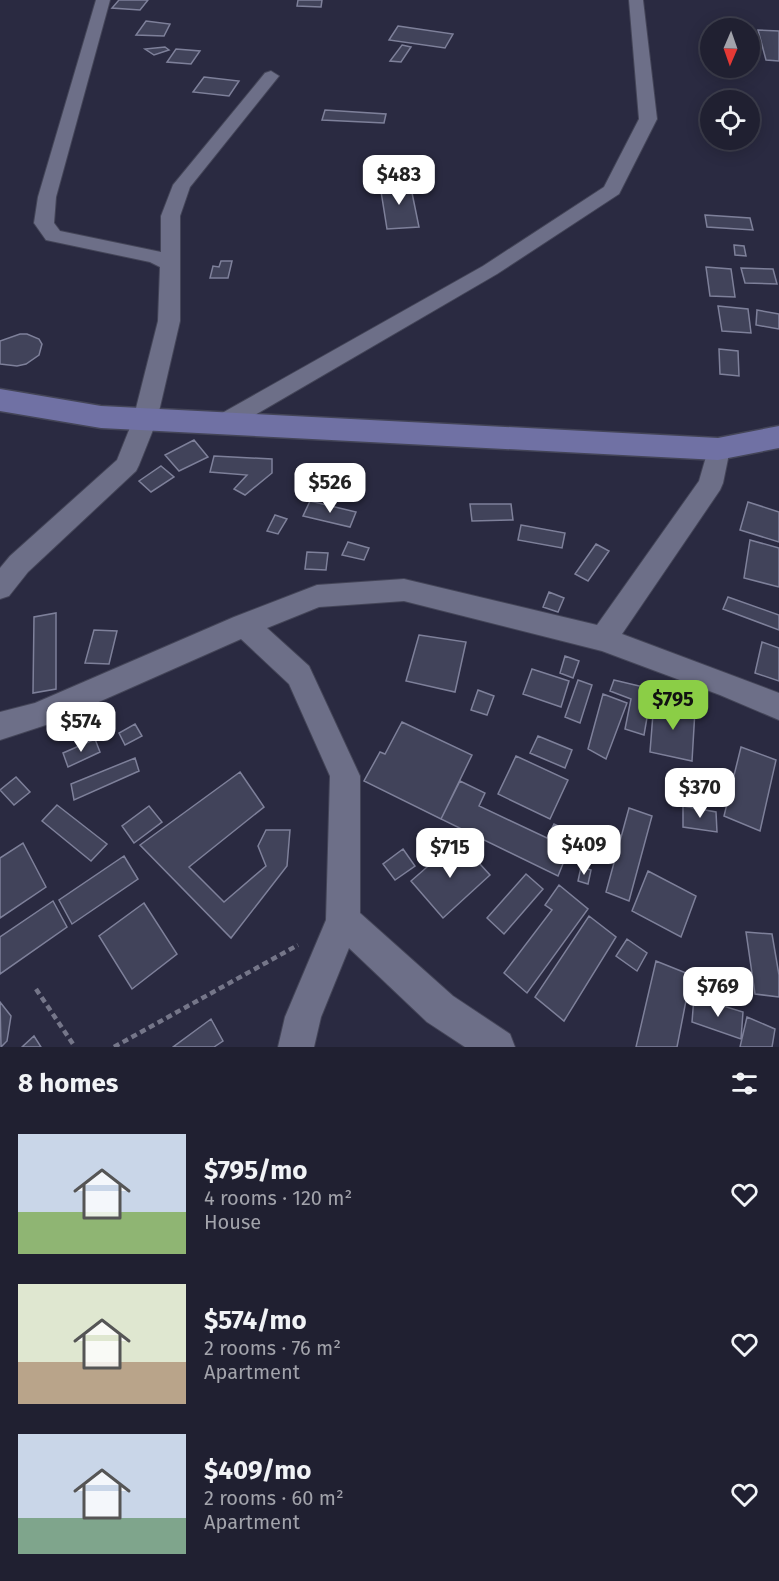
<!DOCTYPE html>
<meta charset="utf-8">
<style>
:root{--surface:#202031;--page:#282839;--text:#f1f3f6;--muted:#a2a3ab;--line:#3d3e4d;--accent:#8bce46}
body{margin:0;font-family:"Fira Sans",sans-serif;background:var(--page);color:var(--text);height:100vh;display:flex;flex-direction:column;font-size:22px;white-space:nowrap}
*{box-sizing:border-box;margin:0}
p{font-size:20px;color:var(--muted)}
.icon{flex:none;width:33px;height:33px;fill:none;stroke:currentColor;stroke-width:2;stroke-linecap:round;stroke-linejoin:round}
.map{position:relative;height:1047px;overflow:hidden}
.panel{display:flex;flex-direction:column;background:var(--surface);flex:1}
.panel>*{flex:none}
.needle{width:39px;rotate:182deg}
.tools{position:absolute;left:700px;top:18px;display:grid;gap:12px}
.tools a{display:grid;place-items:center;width:60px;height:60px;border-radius:50%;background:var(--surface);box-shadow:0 3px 15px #0003,0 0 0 2px var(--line);font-size:30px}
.price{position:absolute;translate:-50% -51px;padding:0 14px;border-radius:12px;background:#fff;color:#222;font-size:20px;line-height:39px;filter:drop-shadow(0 2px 3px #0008)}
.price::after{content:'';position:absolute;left:50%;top:36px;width:18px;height:14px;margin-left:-9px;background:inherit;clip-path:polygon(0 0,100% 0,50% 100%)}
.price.selected{background:var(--accent);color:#111}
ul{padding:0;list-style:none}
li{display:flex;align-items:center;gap:18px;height:150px;padding:0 18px}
li span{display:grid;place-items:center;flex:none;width:168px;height:120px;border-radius:0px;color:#555}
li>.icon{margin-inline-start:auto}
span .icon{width:72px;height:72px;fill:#fffc;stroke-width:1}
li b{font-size:26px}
h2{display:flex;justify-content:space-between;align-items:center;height:72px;padding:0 18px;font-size:26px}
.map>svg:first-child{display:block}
</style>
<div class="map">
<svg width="779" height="1047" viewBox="0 0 779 1047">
<rect width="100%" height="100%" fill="#2a2a41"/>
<path fill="#41435a" stroke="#7e809a" stroke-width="1.5" d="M119 0H148L140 10 112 8Z
M298 0H322L321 7 297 6Z
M146 21 170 24 164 36 136 35Z
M398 26 453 34 445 48 389 40Z
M758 30 779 31V61L766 60Z
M402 45 411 47 401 62 390 61Z
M165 47 169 50 154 55 145 49Z
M176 49 200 51 191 64 167 62Z
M204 77 239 81 229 96 193 92Z
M325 110 386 114 384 123 322 120Z
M410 183 419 227 387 229 380 185Z
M705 215 750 218 753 230 707 227Z
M734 245 744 246 746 256 735 255Z
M221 261H232L228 278H210L213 266 219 267Z
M706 267 731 269 735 297 710 296Z
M741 268 773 269 777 284 745 283Z
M718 306 748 309 751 333 722 331Z
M757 310 779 314V329L756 325Z
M20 334H27L39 339 42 344 39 355 26 364 17 366 0 364V341Z
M719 349 738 351 739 376 720 374Z
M194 440 208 457 179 471 165 455Z
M214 456 272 459V473L245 495 234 489 247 475 210 472Z
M161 466 174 477 151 492 139 481Z
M310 501 356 512 350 527 303 516Z
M748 502 779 512V542L740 530Z
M470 504H511L513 520 472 521Z
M275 515 287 519 278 534 267 531Z
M521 525 565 533 562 548 518 540Z
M750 540 779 548V587L744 578Z
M348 542 369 548 364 560 342 555Z
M596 544 609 551 588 581 575 574Z
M307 552 328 553 326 570 305 569Z
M549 592 564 598 558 612 543 607Z
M728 597 779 615V630L723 609Z
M56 613V689L33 693 34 617Z
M94 630 117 631 109 664 85 663Z
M419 635 466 642 455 692 406 681Z
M762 642 779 648V681L755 673Z
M565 656 579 661 573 678 560 673Z
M532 669 569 681 561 707 523 694Z
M578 680 592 685 580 723 565 717Z
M614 680 652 689 644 735 625 729 631 699 610 691Z
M478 690 494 696 487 715 471 710Z
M603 694 627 703 606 759 588 749Z
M654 701 695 710 692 761 650 752Z
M402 722 472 755 441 819 364 781 380 752 385 754Z
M135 724 142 736 125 745 119 733Z
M538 736 572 750 565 768 530 753Z
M95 739 100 752 68 767 63 753Z
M741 747 776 760 760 831 724 816Z
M516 756 568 780 550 819 498 794Z
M135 758 139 771 74 800 71 784Z
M240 772 264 807 189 867 224 902 266 866 258 846 266 830H290L287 866 231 938 140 845Z
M16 777 30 792 14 805 0 790Z
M460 781 485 793 479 806 547 838 554 824 575 834 558 876 441 819Z
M57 805 107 844 91 861 42 821Z
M149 806 162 822 134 843 122 826Z
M683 806 716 812 717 832 683 827Z
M629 808 652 816 629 901 606 892Z
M458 840 490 875 443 918 411 881Z
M23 843 46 887 0 918V858Z
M403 849 415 866 395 880 383 864Z
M124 856 138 879 72 924 59 900Z
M581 867 591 870 588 884 578 881Z
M648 871 696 896 681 937 632 911Z
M526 874 543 889 504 934 487 918Z
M559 885 588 909 527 993 504 973 552 910 545 905Z
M53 901 67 927 0 974V937Z
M144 903 177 954 132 989 99 936Z
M589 916 616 937 564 1021 535 997Z
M746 932 772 934 779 975V997L755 994Z
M627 939 647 953 637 971 616 956Z
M656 961 691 975 677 1047H636Z
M694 997 743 1012 741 1039 692 1022Z
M0 1002 11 1016 7 1041 1 1047Z
M747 1017 775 1029 772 1047H740Z
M211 1019 223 1041 214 1047H173Z
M34 1036 41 1047H22Z"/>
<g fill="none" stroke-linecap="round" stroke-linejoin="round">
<defs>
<path id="minor" d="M96 0H110L56 197 54 223 60 231 161 252V216L173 185 265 73 271 71 279 76 190 187 180 216V321L157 420 139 465 136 471 28 572 9 596 0 599V568L10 556 117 460 133 420 158 321 160 267 150 262 46 240 34 223 38 197Z
M629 0H643L657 119 619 194 497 274 231 429 223 431 215 429 211 423 215 417 483 266 604 187 639 119Z
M718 440 726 443 730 449 723 483 720 490 622 634 779 693V720L720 695 602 651 404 601 319 607 267 628 309 666 360 776V913L453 996 510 1034 515 1047H465L427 1022 349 948 321 1017 314 1047H278L285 1017 326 920 330 776 289 684 241 639 49 724 0 740V712L35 703 234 617 317 585 404 579 597 625 699 481 710 443Z"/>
<path id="secondary" d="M0 389 101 406 718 438 779 426V448L718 460 101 428 0 411Z"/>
</defs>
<use href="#minor" stroke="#444558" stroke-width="2"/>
<use href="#secondary" stroke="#444558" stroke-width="3"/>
<path stroke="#757689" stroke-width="4.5" stroke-dasharray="6 4" stroke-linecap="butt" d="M36 989 75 1047
M114 1047 298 945"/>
<use href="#minor" fill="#6d6f88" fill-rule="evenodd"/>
<use href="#secondary" fill="#7071a4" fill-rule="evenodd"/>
</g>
</svg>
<div class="tools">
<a><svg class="needle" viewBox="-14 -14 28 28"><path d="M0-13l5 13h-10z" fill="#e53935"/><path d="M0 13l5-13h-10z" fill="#a2a3ab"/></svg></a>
<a><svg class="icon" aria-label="locate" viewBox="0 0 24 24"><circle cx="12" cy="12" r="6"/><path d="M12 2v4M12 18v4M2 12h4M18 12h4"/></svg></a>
</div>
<b class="price" style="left:399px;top:206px">$483</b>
<b class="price" style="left:330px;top:514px">$526</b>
<b class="price selected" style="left:673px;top:731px">$795</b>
<b class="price" style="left:81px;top:753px">$574</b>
<b class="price" style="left:700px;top:819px">$370</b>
<b class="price" style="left:584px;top:876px">$409</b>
<b class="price" style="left:450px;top:879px">$715</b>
<b class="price" style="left:718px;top:1018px">$769</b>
</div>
<section class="panel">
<h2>8 homes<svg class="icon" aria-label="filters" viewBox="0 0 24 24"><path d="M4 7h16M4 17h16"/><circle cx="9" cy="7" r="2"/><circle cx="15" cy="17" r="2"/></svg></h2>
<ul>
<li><span style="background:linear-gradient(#c9d6e8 65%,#8fb573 0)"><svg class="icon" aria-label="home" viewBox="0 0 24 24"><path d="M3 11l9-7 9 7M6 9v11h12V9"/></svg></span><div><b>$795/mo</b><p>4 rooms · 120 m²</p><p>House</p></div><svg class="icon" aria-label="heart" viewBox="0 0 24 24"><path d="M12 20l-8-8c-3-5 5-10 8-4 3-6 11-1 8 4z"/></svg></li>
<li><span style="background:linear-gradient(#dfe7d0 65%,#b9a48a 0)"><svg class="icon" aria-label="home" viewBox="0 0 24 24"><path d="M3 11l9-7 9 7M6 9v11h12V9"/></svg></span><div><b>$574/mo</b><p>2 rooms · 76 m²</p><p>Apartment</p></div><svg class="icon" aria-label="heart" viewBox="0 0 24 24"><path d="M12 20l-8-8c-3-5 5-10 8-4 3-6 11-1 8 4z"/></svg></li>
<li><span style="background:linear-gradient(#c9d6e8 70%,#7fa58c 0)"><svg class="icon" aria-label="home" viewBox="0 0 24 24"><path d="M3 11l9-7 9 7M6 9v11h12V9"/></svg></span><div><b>$409/mo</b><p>2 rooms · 60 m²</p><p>Apartment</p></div><svg class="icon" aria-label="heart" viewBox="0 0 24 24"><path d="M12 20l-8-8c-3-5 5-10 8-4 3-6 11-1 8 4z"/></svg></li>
</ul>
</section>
